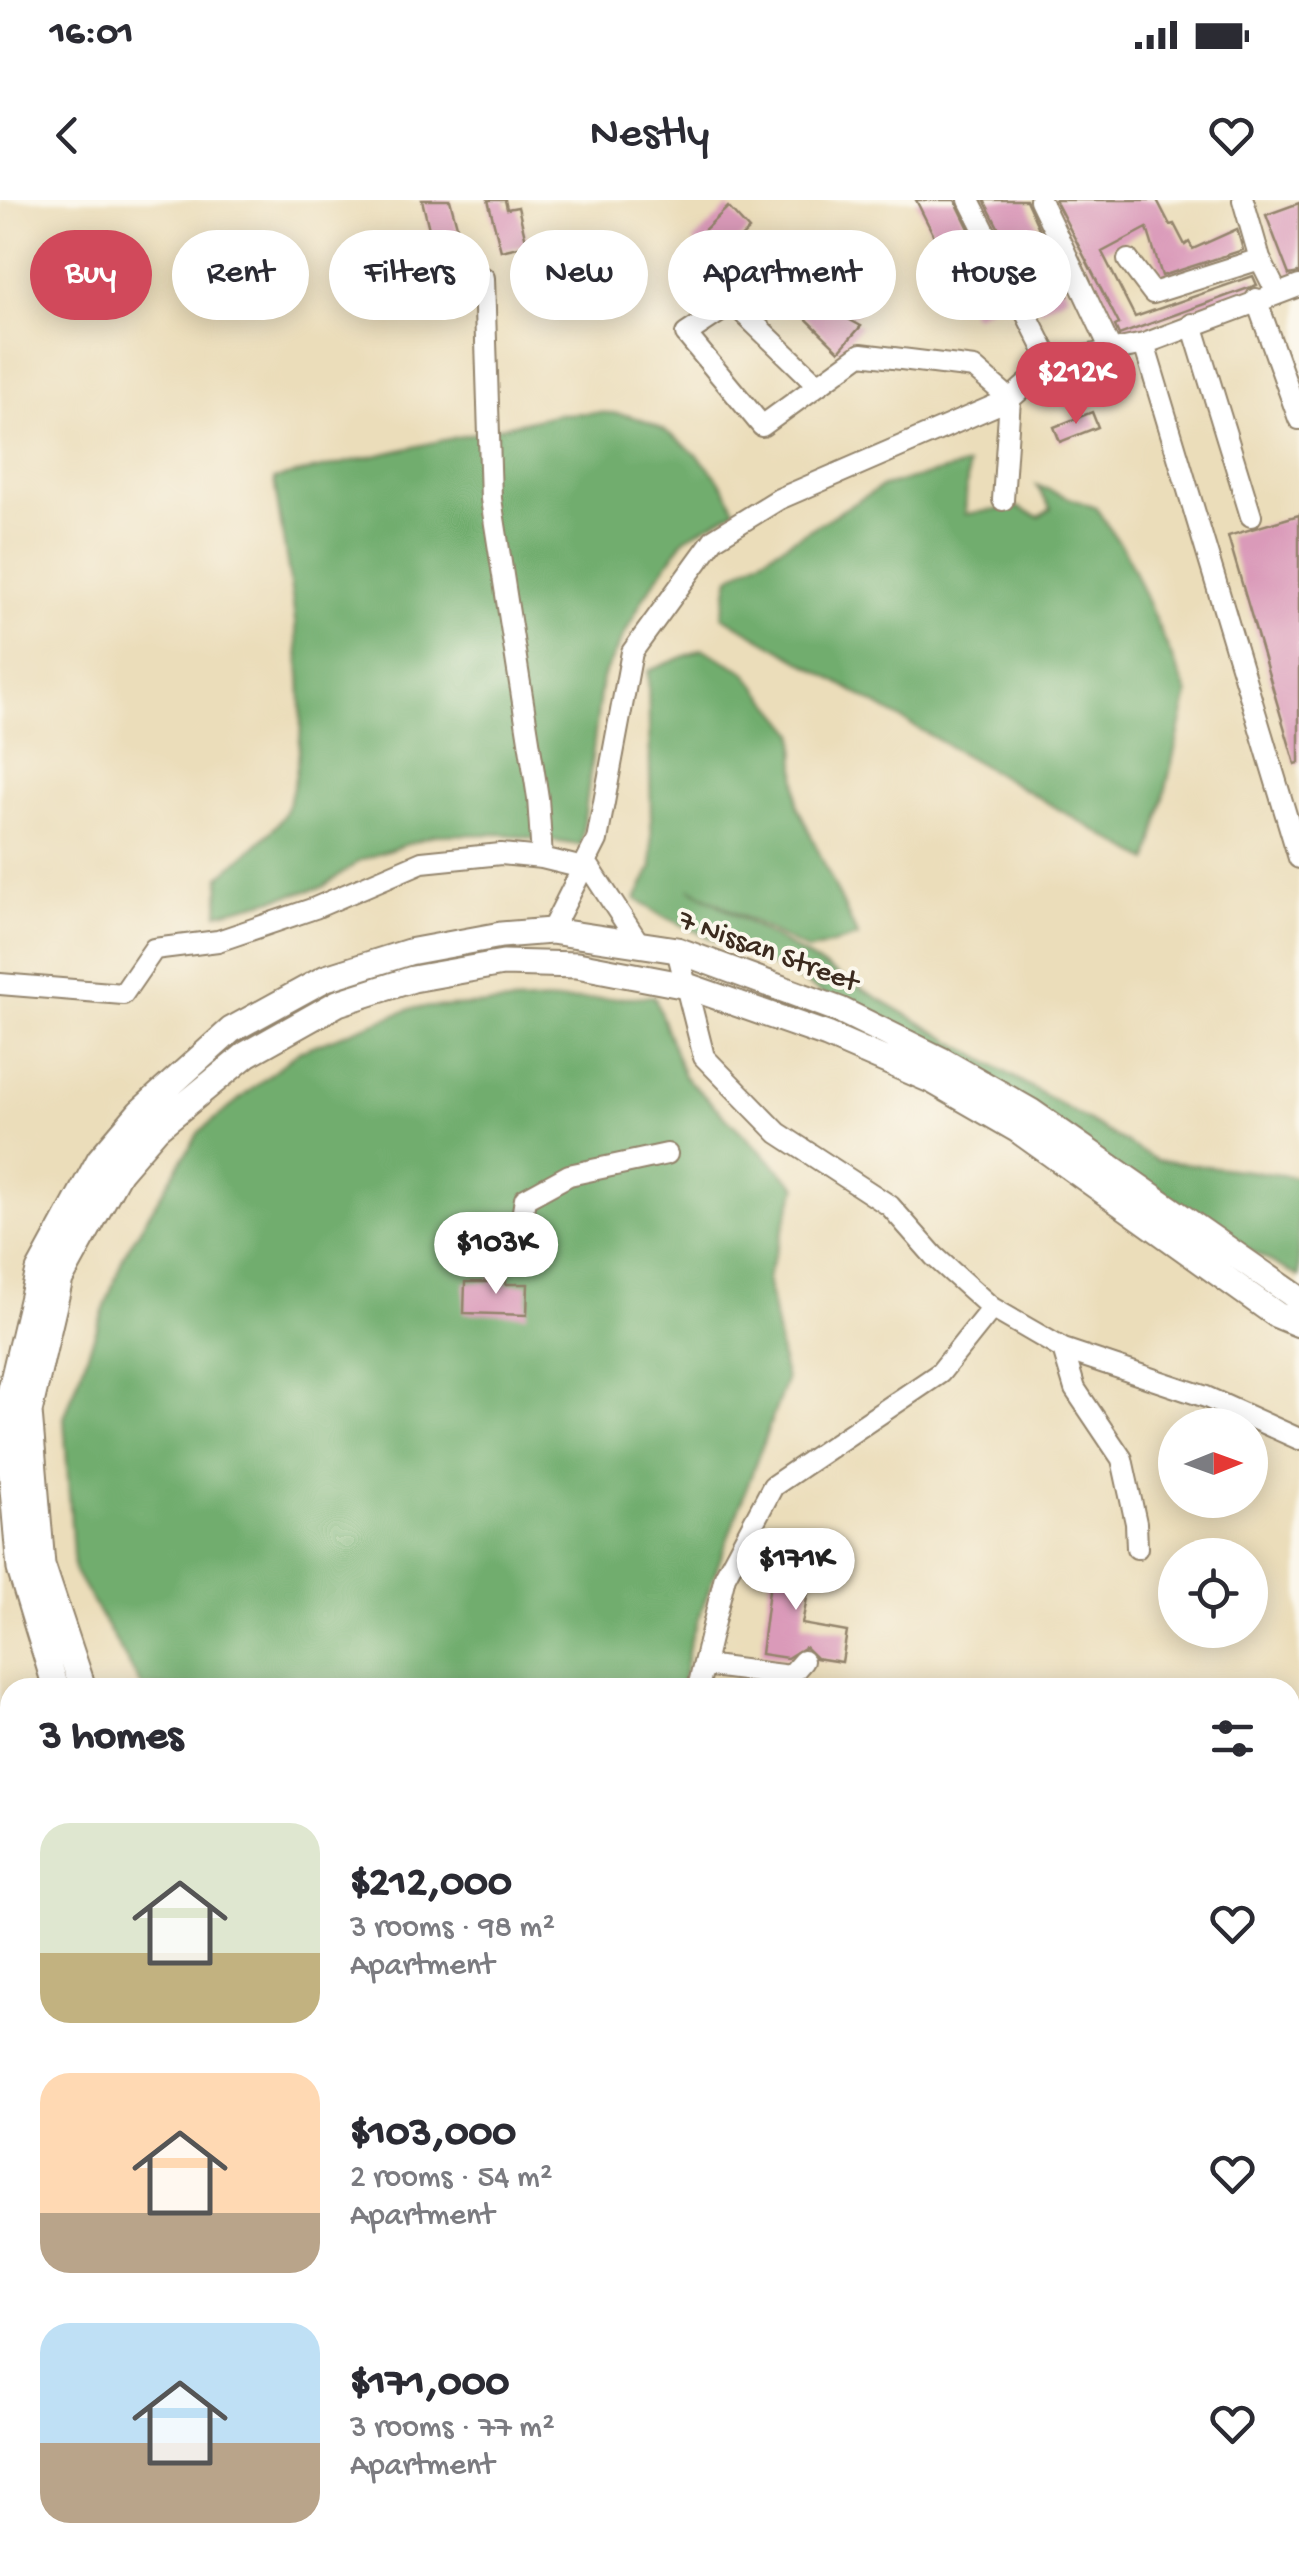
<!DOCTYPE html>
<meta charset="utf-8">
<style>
:root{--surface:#fff;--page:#f2f2f3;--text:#2b2b33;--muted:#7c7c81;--accent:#d1495b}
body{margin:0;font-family:"Gochi Hand",sans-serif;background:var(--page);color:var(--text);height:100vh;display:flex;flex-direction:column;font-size:38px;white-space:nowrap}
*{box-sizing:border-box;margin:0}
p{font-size:32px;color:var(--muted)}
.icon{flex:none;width:55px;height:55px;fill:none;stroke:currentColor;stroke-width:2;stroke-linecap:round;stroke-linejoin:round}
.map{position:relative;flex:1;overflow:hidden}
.sheet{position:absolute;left:0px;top:1478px;width:1300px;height:892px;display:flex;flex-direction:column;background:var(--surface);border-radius:30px 30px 0 0;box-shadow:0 5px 25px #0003}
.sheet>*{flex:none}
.top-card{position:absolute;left:30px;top:30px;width:1240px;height:90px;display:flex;gap:20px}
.needle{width:65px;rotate:89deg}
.buttons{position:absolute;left:1158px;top:1208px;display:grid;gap:20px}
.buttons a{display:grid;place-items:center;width:110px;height:110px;border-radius:50%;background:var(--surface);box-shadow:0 5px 25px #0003;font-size:50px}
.price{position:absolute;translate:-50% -85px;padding:0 22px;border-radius:35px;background:#fff;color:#222;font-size:32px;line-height:65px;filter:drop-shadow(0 2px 5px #0008)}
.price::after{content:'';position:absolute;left:50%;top:60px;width:30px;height:22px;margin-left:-15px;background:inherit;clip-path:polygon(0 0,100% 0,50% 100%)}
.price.current{background:var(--accent);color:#fff}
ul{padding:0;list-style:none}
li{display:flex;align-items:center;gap:30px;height:250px;padding:0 40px}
li span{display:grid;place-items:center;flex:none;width:280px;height:200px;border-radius:30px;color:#555}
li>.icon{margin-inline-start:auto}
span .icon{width:120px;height:120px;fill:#fffc;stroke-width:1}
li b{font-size:42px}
h2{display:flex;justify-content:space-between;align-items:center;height:120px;padding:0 40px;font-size:42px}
.chip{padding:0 35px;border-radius:45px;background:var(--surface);box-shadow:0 5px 25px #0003;font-size:35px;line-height:90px}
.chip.current{background:var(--accent);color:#fff}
.status{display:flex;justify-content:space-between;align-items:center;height:70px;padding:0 50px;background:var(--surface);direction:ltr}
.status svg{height:28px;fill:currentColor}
header{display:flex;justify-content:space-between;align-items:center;height:130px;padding:0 40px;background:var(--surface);font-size:45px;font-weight:600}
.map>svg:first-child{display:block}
</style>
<div class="status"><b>16:01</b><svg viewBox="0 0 49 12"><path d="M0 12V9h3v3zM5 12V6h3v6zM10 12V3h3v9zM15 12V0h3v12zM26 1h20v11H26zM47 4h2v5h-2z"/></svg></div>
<header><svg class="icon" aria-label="back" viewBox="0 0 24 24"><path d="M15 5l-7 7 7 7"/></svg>Nestly<svg class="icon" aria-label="heart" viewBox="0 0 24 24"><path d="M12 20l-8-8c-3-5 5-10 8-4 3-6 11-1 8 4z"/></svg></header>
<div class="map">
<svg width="1299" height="2368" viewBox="0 0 1299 2368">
<rect width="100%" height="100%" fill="#fbf7ec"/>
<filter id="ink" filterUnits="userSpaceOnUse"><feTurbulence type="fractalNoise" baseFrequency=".01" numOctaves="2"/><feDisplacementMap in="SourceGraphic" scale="20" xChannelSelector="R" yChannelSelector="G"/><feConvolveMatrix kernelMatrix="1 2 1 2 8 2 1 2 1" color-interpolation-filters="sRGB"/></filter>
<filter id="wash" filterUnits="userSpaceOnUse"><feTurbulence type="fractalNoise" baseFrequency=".0048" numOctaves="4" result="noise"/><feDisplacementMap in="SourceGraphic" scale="40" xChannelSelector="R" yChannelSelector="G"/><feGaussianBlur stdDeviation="2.25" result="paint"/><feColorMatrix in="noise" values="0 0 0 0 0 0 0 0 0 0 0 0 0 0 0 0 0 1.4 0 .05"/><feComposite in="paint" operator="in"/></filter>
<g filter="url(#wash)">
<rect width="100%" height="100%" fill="#ebddba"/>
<path fill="#71ad6e" stroke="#566c46" stroke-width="2.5" d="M558 214C578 214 600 211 620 214 668 222 719 267 735 310L685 338 644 397 602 478 581 645 503 634 434 635 361 660 323 687 218 713 220 676C236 662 278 630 285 612 321 525 287 372 274 279Z
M968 265 965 314 1017 307 1039 317 1051 309 1036 285 1096 308 1126 353 1188 494 1149 661 722 416 730 377 883 286Z
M703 449 744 471 795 533 797 605 858 737 808 751 689 688 1156 960 1299 977V1077L1164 1004 986 886 787 773 660 715 636 699 652 667 648 471Z
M654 796 684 876 797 987 767 1078 786 1181 690 1441 682 1487H142L74 1370 64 1218 124 1055 199 932 299 851 413 808Z
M294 2360H495L488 2368H296Z"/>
<g id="blocks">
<path fill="#da9ab9" d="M422 0H450L465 56 437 62Z
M488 0H505L507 9 518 7 527 45 501 51Z
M916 0H955L1004 100 974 116Z
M984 0H1026L1045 42 1014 58Z
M1055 0H1157L1170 25 1174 24 1185 45 1189 42 1193 49 1237 29 1243 50 1162 76 1147 28 1102 52 1135 117 1253 76 1257 85 1119 135 1115 126 1119 124Z
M1299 3V73L1289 75 1266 15Z
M728 7 749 30 715 63 693 41Z
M813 63 860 110 850 120 861 126 839 151 781 94Z
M1057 67 1068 96 1040 110 1026 83Z
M1092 212 1098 227 1060 242 1054 227Z
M1299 315V563L1295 564 1228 336Z
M490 1073H506V1084H528L527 1115 464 1113 465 1082H490Z
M774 1350 815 1356 802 1424 847 1432 842 1462 816 1458 805 1447 787 1458 761 1454Z"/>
</g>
</g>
<g filter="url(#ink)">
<use href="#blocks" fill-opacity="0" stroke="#93846c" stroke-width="2.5"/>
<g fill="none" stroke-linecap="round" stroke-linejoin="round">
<defs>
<path id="minor" d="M969 0 1051 163
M1243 0 1260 59
M1063 48 1111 150
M1128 60 1153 93 1260 59 1277 93
M1007 77 1063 48 1040 0
M484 78 491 299 538 598 542 658 583 668
M1256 99 1299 219
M1192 124 1251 316
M1144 144 1299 658
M818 185 733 103 686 134 762 226 861 154 974 168 1010 199 1003 300
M586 662 640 745
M551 731 597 640 632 452 714 339 779 299 1010 199 1051 163 1144 144 1299 86
M677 750 704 857 778 933 890 1006 934 1056 992 1108 940 1173 773 1286 725 1376 698 1488
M0 784 123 794 154 749 218 741 315 708 422 662 501 654 542 658
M518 1042 525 999 569 975 667 954
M992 1108 1063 1149 1206 1197 1299 1239
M1063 1149 1075 1189 1122 1259 1136 1323 1137 1348
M704 1465 790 1476 803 1461
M872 2368 874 2360"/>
<path id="major" d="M56 1488 20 1369 6 1210 39 1071 100 959 140 912 231 830 326 778 409 752 501 735 551 731 677 750 840 810 943 861 1030 911 1299 1099
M83 1488 42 1365 29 1212 60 1079 119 972 157 928 247 854 338 803 413 779 503 763 577 765 687 786 827 835 933 881 1018 930 1277 1115 1299 1124
M644 2368 645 2360
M667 2368 668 2360"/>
</defs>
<use href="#minor" stroke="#93846c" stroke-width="24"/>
<use href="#major" stroke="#93846c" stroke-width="29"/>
<use href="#minor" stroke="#fff" stroke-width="20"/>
<use href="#major" stroke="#fff" stroke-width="25"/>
</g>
</g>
<g text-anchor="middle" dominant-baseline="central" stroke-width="8" stroke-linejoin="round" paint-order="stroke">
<g font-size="30" fill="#3b2a1e" stroke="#fbf7ec">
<text transform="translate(768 753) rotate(20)">7 Nissan Street</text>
</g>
</g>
</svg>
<div class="buttons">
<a><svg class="needle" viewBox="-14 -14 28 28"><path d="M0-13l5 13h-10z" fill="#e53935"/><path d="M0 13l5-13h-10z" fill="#7c7c81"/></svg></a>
<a><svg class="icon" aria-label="locate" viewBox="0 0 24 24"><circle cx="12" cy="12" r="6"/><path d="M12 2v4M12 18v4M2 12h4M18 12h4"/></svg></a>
</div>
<b class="price current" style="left:1076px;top:227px">$212K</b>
<b class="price" style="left:496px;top:1097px">$103K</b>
<b class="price" style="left:796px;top:1413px">$171K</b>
<div class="top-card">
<a class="chip current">Buy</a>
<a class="chip">Rent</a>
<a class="chip">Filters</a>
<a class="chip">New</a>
<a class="chip">Apartment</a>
<a class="chip">House</a>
</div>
<section class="sheet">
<h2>3 homes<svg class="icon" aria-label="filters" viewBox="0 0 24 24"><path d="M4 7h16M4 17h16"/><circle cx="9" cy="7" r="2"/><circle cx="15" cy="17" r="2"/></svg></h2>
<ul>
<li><span style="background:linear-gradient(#dfe7d0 65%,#c2b280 0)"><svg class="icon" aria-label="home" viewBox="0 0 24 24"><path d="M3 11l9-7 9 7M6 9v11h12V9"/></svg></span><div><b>$212,000</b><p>3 rooms · 98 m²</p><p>Apartment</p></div><svg class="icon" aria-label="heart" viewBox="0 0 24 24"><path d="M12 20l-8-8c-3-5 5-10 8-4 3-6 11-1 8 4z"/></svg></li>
<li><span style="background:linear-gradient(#ffd9b3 70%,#b9a48a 0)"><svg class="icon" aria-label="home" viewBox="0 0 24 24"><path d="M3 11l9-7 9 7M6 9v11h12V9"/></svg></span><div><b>$103,000</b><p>2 rooms · 54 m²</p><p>Apartment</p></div><svg class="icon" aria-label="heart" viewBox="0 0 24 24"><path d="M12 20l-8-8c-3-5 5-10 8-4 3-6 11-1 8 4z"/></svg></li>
<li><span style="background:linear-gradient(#bfe0f5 60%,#b9a48a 0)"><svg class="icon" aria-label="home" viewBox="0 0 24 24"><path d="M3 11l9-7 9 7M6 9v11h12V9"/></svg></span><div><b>$171,000</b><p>3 rooms · 77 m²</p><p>Apartment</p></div><svg class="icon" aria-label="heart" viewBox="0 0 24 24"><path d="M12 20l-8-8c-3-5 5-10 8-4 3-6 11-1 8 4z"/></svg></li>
</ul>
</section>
</div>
